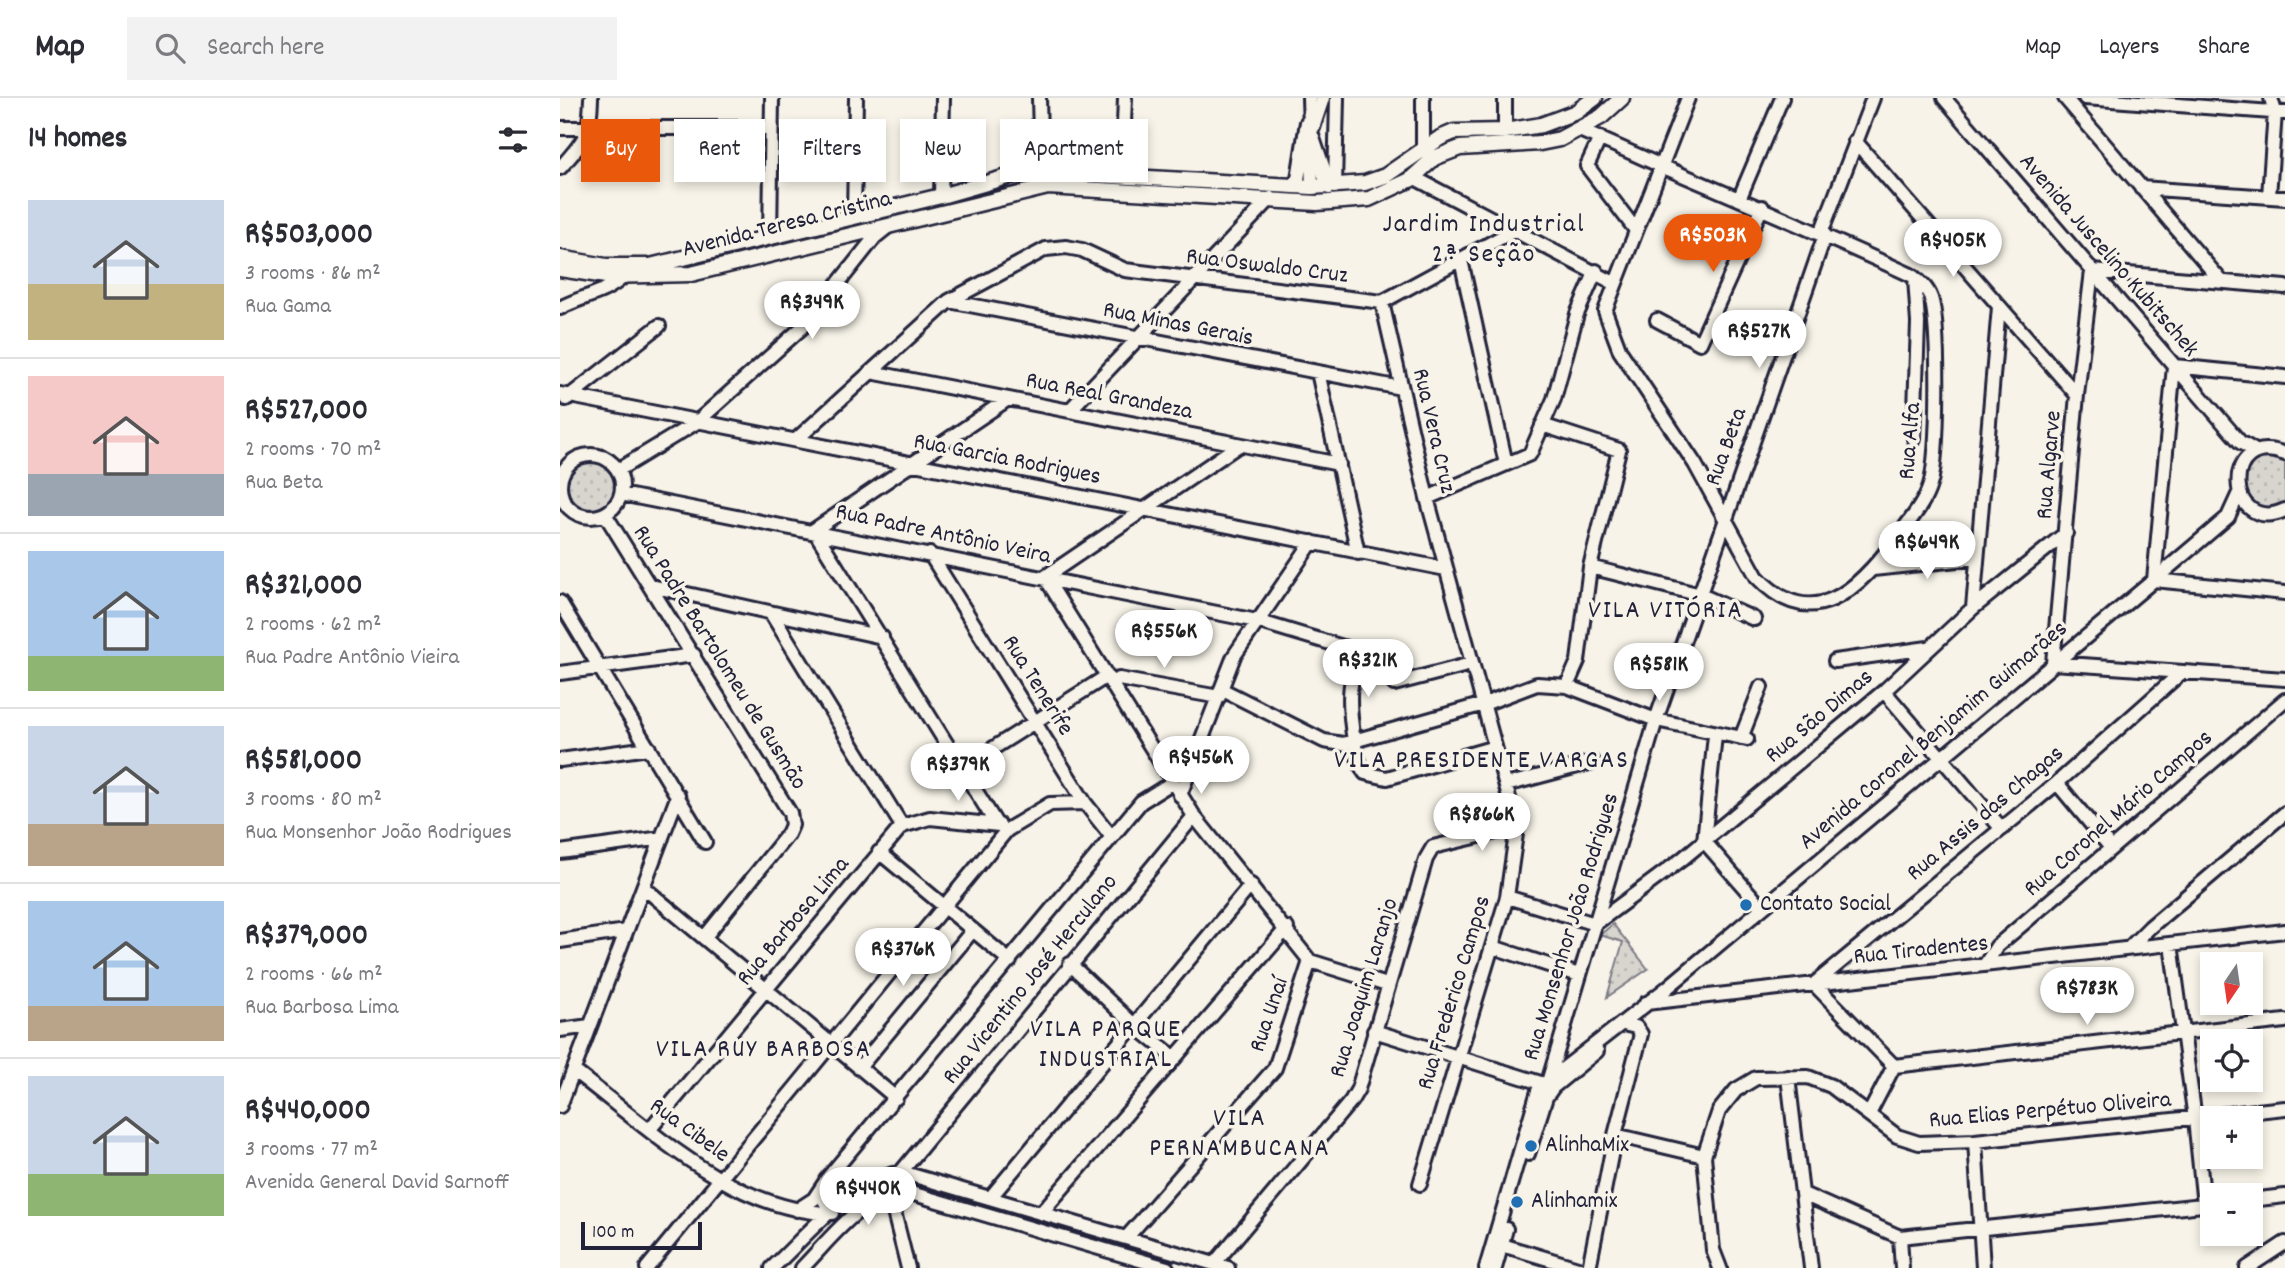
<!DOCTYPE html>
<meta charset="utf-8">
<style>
:root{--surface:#fff;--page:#f2f2f3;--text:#2b2b33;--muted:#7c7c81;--line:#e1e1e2;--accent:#ea580c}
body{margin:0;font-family:Dekko,sans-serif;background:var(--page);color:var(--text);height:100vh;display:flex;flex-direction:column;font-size:26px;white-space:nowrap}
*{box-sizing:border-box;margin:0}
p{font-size:23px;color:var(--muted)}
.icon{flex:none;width:38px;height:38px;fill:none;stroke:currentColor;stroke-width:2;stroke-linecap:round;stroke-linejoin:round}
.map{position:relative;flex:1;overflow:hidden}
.panel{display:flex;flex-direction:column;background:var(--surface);width:560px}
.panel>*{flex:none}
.hud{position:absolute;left:21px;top:21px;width:665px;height:63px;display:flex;gap:14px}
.needle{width:46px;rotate:193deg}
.buttons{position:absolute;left:1640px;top:854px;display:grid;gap:14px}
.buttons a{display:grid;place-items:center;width:63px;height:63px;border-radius:0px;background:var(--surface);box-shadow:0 4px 10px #0003;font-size:35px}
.scale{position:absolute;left:21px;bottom:18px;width:121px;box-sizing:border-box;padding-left:7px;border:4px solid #22223b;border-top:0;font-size:19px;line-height:24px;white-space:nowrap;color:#22223b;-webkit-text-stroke:5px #f7f3e8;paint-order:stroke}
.price{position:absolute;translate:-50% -60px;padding:0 16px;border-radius:24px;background:#fff;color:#222;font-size:23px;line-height:46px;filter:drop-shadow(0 2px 4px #0008)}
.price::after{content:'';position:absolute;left:50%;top:42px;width:21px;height:16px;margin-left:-10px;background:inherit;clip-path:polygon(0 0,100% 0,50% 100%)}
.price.selected{background:var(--accent);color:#fff}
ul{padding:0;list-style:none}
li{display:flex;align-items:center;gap:21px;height:175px;padding:0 28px}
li+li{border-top:2px solid var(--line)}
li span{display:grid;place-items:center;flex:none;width:196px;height:140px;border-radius:0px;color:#555}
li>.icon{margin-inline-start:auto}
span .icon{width:84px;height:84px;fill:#fffc;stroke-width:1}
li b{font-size:30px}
h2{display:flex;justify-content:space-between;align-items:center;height:84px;padding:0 28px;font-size:30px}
.chip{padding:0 24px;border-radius:0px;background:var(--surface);box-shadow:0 4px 10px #0003;font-size:24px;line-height:63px}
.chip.selected{background:var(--accent);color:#fff}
header{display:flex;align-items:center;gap:42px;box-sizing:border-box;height:98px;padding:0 35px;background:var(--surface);border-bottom:2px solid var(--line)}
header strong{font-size:33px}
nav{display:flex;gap:38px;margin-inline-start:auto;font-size:24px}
.search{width:490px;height:63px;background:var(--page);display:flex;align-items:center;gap:18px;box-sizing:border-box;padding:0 24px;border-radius:0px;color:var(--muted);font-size:26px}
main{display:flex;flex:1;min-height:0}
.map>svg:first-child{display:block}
</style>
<header>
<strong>Map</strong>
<div class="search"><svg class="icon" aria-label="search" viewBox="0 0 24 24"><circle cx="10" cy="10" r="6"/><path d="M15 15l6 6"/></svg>Search here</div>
<nav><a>Map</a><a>Layers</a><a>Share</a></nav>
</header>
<main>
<section class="panel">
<h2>14 homes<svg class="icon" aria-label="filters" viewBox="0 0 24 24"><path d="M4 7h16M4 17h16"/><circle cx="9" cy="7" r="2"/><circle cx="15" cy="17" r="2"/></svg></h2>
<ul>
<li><span style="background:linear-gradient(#c9d6e8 60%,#c2b280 0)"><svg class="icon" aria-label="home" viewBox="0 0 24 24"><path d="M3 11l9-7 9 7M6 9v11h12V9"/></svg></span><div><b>R$503,000</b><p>3 rooms · 86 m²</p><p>Rua Gama</p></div></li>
<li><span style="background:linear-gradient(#f6c9c9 70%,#9aa5b1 0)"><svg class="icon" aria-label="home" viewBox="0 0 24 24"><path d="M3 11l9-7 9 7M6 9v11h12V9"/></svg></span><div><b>R$527,000</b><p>2 rooms · 70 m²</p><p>Rua Beta</p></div></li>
<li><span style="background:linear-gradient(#a9c7e8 75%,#8fb573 0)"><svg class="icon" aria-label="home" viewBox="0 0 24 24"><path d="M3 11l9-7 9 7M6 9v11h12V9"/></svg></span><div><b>R$321,000</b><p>2 rooms · 62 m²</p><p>Rua Padre Antônio Vieira</p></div></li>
<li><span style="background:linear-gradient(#c9d6e8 70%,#b9a48a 0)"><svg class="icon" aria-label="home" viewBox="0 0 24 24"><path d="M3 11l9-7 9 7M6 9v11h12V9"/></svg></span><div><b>R$581,000</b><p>3 rooms · 80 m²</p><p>Rua Monsenhor João Rodrigues</p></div></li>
<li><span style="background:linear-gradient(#a9c7e8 75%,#b9a48a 0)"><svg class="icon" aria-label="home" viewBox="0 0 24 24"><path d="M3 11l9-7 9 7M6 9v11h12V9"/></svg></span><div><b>R$379,000</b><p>2 rooms · 66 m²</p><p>Rua Barbosa Lima</p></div></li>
<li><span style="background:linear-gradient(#c9d6e8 70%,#8fb573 0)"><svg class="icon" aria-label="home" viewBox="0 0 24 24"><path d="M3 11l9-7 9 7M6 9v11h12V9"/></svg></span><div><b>R$440,000</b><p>3 rooms · 77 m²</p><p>Avenida General David Sarnoff</p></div></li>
</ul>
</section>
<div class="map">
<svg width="1725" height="1170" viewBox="0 0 1725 1170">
<defs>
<pattern id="park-dots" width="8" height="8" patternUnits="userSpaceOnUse" patternTransform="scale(1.75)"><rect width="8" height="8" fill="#d8d5cf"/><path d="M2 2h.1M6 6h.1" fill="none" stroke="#b9b7b3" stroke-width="1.8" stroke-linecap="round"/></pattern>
</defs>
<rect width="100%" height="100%" fill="#f7f3e8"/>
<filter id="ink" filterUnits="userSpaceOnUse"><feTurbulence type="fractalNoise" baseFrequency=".0143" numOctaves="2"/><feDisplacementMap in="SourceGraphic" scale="14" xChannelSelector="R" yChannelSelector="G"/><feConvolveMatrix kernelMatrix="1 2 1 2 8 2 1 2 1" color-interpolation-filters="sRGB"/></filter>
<g filter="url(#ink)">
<path fill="url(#park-dots)" stroke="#7d7c85" stroke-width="2" d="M1699 357 1725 360V409L1714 413 1689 405C1680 378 1677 376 1699 357Z
M5 388a26 26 0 1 1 52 0a26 26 0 1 1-52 0Z
M1053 826 1088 871 1047 899 1063 844 1040 837Z"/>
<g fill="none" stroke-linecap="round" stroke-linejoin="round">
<defs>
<path id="minor" d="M479 0 481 74
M749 0 752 89
M1384 0 1680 344 1697 354
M1505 0 1662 184
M1525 0 1725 15
M0 30H211
M753 30 763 0
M1019 32C1046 43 1072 55 1099 67 1183 103 1267 138 1351 177 1359 183 1367 189 1371 200 1380 227 1379 360 1370 387 1364 407 1349 423 1337 440 1299 491 1253 538 1197 479L1135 366 1060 253 1045 213 1128 0
M945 33V0
M1040 40 1027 68 1075 131
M1295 43 1517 297
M863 53V0
M0 70C25 42 30 38 31 0
M562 78 565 0
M853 79 1054 185
M732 88 738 81 747 24
M775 89 777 0
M1581 90 1725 100
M381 98 383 0
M1709 98 1715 14 1711 0
M1180 99 1222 0
M294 118 296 0
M1261 135 1313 0
M210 140 212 0
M901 162 946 366
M1725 189 1532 173 1517 297 1493 565 1725 581
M389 203 841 290
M822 204 867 400 957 729 947 799 860 1086
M0 210C22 198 46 196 64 178
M1097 222 1140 245 1202 109
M311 274 779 366
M758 274 798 455
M1725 279 1614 268 1594 482 1725 495
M0 296 886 471
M6 301 99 228
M509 313 711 100
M982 327 1059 352 1030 469 1018 563 1007 588
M237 341 389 203 486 151 506 149 522 152 565 172 822 204 953 133
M1354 341 1358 225 1355 180
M679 347 485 479 634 718 750 863 827 887
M1725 356C1660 331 1666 439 1725 412
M0 388a31 31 0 1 1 62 0a31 31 0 1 1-62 0Z
M58 372 137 324 246 226 315 139 330 127
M61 396 697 523 803 555C799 564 795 573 792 582 787 602 793 659 805 675L827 680 935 649
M867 400 970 356 994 301 1017 216 1036 173
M45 416 230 715 232 727 228 736 144 840
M370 456 525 705 552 739
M1030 469 1141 497 1194 521
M1313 471 1416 460
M91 488 322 539
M0 504 145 744
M1413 510 1439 209
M211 515 342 728
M1275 563 1368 550
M0 575 134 557
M551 584 559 581 659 599
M834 586 911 566
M661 591 764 643 783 646 924 606 977 586 1007 588 1096 622 1187 641
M1324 593 1442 731
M1155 637 1144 743 1202 810
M1181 640 1201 589
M0 662 89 650
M402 670 547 578
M1497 685 1551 750
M946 687 1033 664
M620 697 674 558 752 444
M435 724 254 432 448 301
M0 754 102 740
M319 754 450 863
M83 789 336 1000
M947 799 1035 826 1121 762 1324 593 1413 510 1506 435
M0 843 66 833
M1611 846 1635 1021 1644 1107
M933 849 1019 877
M1568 851 1590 829 1725 715
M510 866 573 926 615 960
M1425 867 1437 848 1725 602
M1086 905 1725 833
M0 932 30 928
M814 933 984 986
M1334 968 1254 886 1497 685 1622 574
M1334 968 1725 923
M299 970 413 832
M14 973C86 1028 175 1115 271 1115
M1228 979 1251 1170
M989 981 1096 622 1265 137
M0 1008 118 697
M1309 1016 1334 968
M90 1031 342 728 370 720 439 727
M1055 1037 1144 1058
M1415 1043 1423 1170
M968 1056 986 999 993 989 1037 953
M344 1093 347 1083 341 1074 634 718
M329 1094 348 1170
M1243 1096 1340 1139 1652 1106
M430 1100 691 787
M1690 1102 1725 1098
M237 1112 254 1101 264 1086
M272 1115 264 1102 266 1082 581 704 613 684
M481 1115 727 830
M567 1139 715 970 750 863
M1340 1139 1342 1170
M942 1147 1018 1170
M654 1166 791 1003 798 991 866 761 873 749 957 729
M87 1170 447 732 490 706 525 705
M212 1170C250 1135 288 1084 341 1074L668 1170
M242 1170C270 1142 302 1096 344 1093L607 1170
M926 1170 978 993 984 986 1107 890 1594 482 1668 419 1679 395
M935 1170 946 1131
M1029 1170 1055 1037 1081 936 1076 929 1067 927
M1160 1170 1153 1152 1144 1058 1159 1013 1176 992 1196 980 1248 979 1271 988 1337 1038 1359 1045 1415 1043 1725 1010
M1687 1170 1725 1145"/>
<path id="major" d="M752 39 769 89
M0 160 46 168H90L381 98 454 77 481 74 752 89 805 85 825 78 880 40 894 34 945 33 981 27 1016 14 1035 0
M0 171 46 178 131 176 488 89 757 105 809 101 850 82 874 60 900 50 980 45 1000 41 1041 19 1062 0"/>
</defs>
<use href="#minor" stroke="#22223b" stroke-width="18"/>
<use href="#major" stroke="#22223b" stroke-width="19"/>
<use href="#minor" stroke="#f7f3e8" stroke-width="12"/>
<use href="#major" stroke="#f7f3e8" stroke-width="14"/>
</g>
</g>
<g fill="#1f6fb2" stroke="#f7f3e8" stroke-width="2.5">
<circle cx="1186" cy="807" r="7"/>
<circle cx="971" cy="1048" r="7"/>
<circle cx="957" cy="1104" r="7"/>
</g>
<g text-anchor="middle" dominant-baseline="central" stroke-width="7" stroke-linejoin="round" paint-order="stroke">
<g font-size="24" fill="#22223b" stroke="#f7f3e8">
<text transform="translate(227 127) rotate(-14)">Avenida Teresa Cristina</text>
<text transform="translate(1548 158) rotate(49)">Avenida Juscelino Kubitschek</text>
<text transform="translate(707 169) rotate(7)">Rua Oswaldo Cruz</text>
<text transform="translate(618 227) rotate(11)">Rua Minas Gerais</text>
<text transform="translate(549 299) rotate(11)">Rua Real Grandeza</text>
<text transform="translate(873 333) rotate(77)">Rua Vera Cruz</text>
<text transform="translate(1351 343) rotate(-85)">Rua Alfa</text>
<text transform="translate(1167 349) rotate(-70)">Rua Beta</text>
<text transform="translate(447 362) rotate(11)">Rua Garcia Rodrigues</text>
<text transform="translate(1490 367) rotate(-85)">Rua Algarve</text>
<text transform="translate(383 437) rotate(12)">Rua Padre Antônio Veira</text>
<text transform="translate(159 560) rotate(58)">Rua Padre Bartolomeu de Gusmão</text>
<text transform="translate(477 588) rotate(58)">Rua Tenerife</text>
<text transform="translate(1260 619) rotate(-40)">Rua São Dimas</text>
<text transform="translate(1374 638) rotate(-40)">Avenida Coronel Benjamim Guimarães</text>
<text transform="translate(1426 716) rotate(-40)">Rua Assis das Chagas</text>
<text transform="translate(1559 716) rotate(-41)">Rua Coronel Mário Campos</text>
<text transform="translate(234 824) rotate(-50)">Rua Barbosa Lima</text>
<text transform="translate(1012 829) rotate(-73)">Rua Monsenhor João Rodrigues</text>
<text transform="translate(1361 853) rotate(-6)">Rua Tiradentes</text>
<text transform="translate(471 882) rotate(-51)">Rua Vicentino José Herculano</text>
<text transform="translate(805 890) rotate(-73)">Rua Joaquim Laranjo</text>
<text transform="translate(895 895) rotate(-73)">Rua Frederico Campos</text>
<text transform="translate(710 917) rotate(-71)">Rua Unaí</text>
<text transform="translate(1490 1013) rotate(-5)">Rua Elias Perpétuo Oliveira</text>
<text transform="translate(129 1033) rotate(36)">Rua Cibele</text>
</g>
<g font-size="24" fill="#22223b" stroke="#f7f3e8" text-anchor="start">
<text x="1200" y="807">Contato Social</text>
<text x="985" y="1048">AlinhaMix</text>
<text x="971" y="1104">Alinhamix</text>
</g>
<g font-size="26" letter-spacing="2" fill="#22223b" stroke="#f7f3e8">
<text x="924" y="127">Jardim Industrial<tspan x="924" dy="30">2ª Seção</tspan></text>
<text x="1106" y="513">VILA VITÓRIA</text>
<text x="922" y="663">VILA PRESIDENTE VARGAS</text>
<text x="546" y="932">VILA PARQUE<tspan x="546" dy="30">INDUSTRIAL</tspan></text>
<text x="204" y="952">VILA RUY BARBOSA</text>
<text x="680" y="1021">VILA<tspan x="680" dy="30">PERNAMBUCANA</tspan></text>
</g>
</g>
</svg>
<div class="buttons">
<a><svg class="needle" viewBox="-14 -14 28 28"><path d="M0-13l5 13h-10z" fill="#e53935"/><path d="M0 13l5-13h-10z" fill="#7c7c81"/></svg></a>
<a><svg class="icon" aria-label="locate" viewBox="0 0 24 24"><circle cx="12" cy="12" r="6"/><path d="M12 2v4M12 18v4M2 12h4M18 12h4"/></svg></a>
<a>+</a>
<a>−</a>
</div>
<div class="scale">100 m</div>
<b class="price selected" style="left:1153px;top:176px">R$503K</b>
<b class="price" style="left:1393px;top:181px">R$405K</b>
<b class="price" style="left:252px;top:243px">R$349K</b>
<b class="price" style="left:1199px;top:272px">R$527K</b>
<b class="price" style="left:1367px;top:483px">R$649K</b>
<b class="price" style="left:604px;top:572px">R$556K</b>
<b class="price" style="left:808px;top:601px">R$321K</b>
<b class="price" style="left:1099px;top:605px">R$581K</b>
<b class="price" style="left:641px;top:698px">R$456K</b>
<b class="price" style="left:398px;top:705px">R$379K</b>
<b class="price" style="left:922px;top:755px">R$866K</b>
<b class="price" style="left:343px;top:890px">R$376K</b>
<b class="price" style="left:1527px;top:929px">R$783K</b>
<b class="price" style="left:308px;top:1129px">R$440K</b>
<div class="hud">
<a class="chip selected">Buy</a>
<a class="chip">Rent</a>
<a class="chip">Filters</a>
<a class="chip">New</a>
<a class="chip">Apartment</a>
</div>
</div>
</main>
